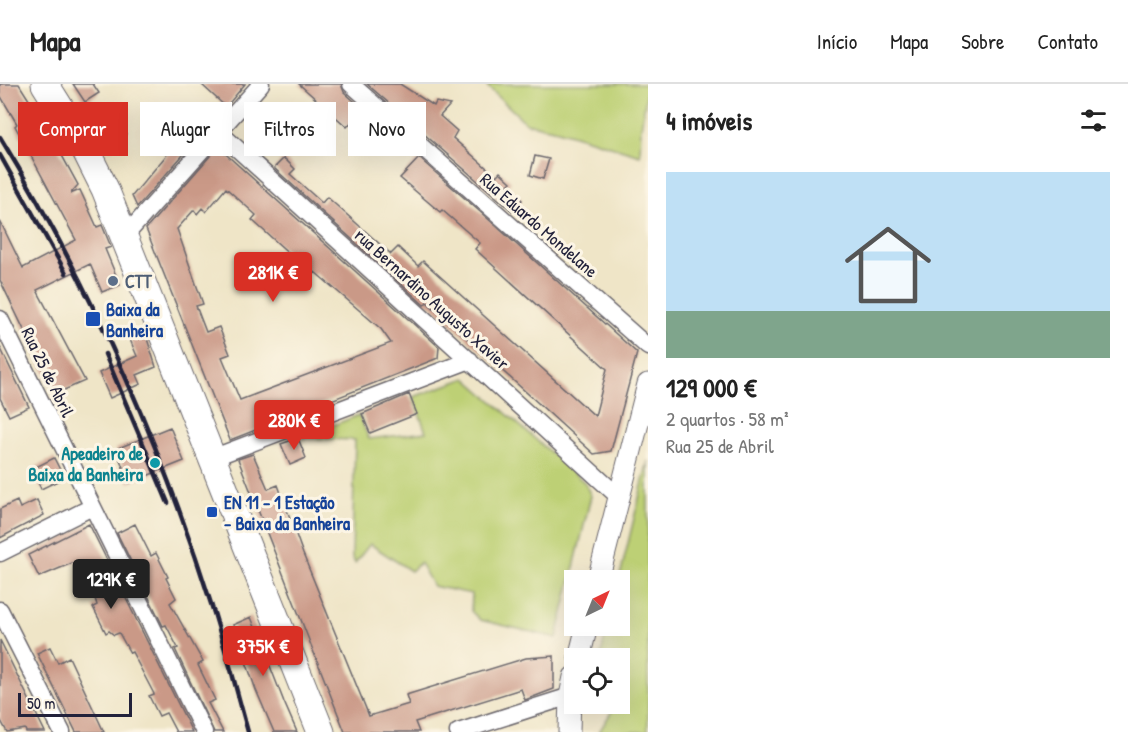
<!DOCTYPE html>
<html lang="pt">
<meta charset="utf-8">
<style>
:root{--surface:#fff;--page:#f2f2f2;--text:#222;--muted:#767676;--line:#e0e0e0;--accent:#d93025}
body{margin:0;font-family:"Patrick Hand",sans-serif;background:var(--page);color:var(--text);height:100vh;display:flex;flex-direction:column;font-size:22px;white-space:nowrap}
*{box-sizing:border-box;margin:0}
p{font-size:20px;color:var(--muted)}
.icon{flex:none;width:33px;height:33px;fill:none;stroke:currentColor;stroke-width:2;stroke-linecap:round;stroke-linejoin:round}
.map{position:relative;flex:1;overflow:hidden}
.drawer{display:flex;flex-direction:column;background:var(--surface);width:480px}
.drawer>*{flex:none}
.banner{position:absolute;left:18px;top:18px;width:540px;height:54px;display:flex;gap:12px}
.needle{width:39px;rotate:43deg}
.fabs{position:absolute;left:564px;top:486px;display:grid;gap:12px}
.fabs a{display:grid;place-items:center;width:66px;height:66px;border-radius:0px;background:var(--surface);box-shadow:0 6px 24px #0002;font-size:30px}
.scale{position:absolute;left:18px;bottom:15px;width:114px;box-sizing:border-box;padding-left:6px;border:3px solid #22223b;border-top:0;font-size:16px;line-height:21px;white-space:nowrap;color:#22223b;-webkit-text-stroke:4px #fcf5e5;paint-order:stroke}
.price{position:absolute;translate:-50% -51px;padding:0 14px;border-radius:6px;background:var(--accent);color:#fff;font-size:20px;line-height:39px;filter:drop-shadow(0 2px 3px #0008)}
.price::after{content:'';position:absolute;left:50%;top:36px;width:18px;height:14px;margin-left:-9px;background:inherit;clip-path:polygon(0 0,100% 0,50% 100%)}
.price.selected{background:#222;color:#fff}
ul{padding:0;list-style:none}
li{display:grid;align-content:center;gap:12px;height:318px;padding:0 18px}
li+li{border-top:2px solid var(--line)}
li span{display:grid;place-items:center;height:186px;border-radius:0px;color:#555}
li>.icon{margin-inline-start:auto}
span .icon{width:108px;height:108px;fill:#fffc;stroke-width:1}
li b{font-size:26px}
h2{display:flex;justify-content:space-between;align-items:center;height:72px;padding:0 18px;font-size:26px}
.tag{padding:0 21px;border-radius:0px;background:var(--surface);box-shadow:0 6px 24px #0002;font-size:21px;line-height:54px}
.tag.selected{background:var(--accent);color:#fff}
header{display:flex;align-items:center;gap:36px;box-sizing:border-box;height:84px;padding:0 30px;background:var(--surface);border-bottom:2px solid var(--line)}
header strong{font-size:28px}
nav{display:flex;gap:33px;margin-inline-start:auto;font-size:21px}
main{display:flex;flex:1;min-height:0}
.map>svg:first-child{display:block}
</style>
<header>
<strong>Mapa</strong>
<nav><a>Início</a><a>Mapa</a><a>Sobre</a><a>Contato</a></nav>
</header>
<main>
<div class="map">
<svg width="648" height="648" viewBox="0 0 648 648">
<rect width="100%" height="100%" fill="#fcf5e5"/>
<filter id="ink" filterUnits="userSpaceOnUse"><feTurbulence type="fractalNoise" baseFrequency=".0167" numOctaves="2"/><feDisplacementMap in="SourceGraphic" scale="12" xChannelSelector="R" yChannelSelector="G"/><feConvolveMatrix kernelMatrix="1 2 1 2 8 2 1 2 1" color-interpolation-filters="sRGB"/></filter>
<filter id="wash" filterUnits="userSpaceOnUse"><feTurbulence type="fractalNoise" baseFrequency=".008" numOctaves="4" result="noise"/><feDisplacementMap in="SourceGraphic" scale="24" xChannelSelector="R" yChannelSelector="G"/><feGaussianBlur stdDeviation="1.35" result="paint"/><feColorMatrix in="noise" values="0 0 0 0 0 0 0 0 0 0 0 0 0 0 0 0 0 1.4 0 .05"/><feComposite in="paint" operator="in"/></filter>
<g filter="url(#wash)">
<rect width="100%" height="100%" fill="#efe5c7"/>
<path fill="#bdd074" stroke="#707958" stroke-width="1.5" d="M485 0H648L641 44 640 71 558 46 526 39Z
M466 294 585 399 591 412 557 554 480 536 471 527 472 510 433 502 420 479 411 487 370 460 355 479 352 473 355 356 301 354 359 331 369 355 426 348 413 313Z
M648 377V648H599L612 627V620H620V574H600L608 542H620L619 496Z"/>
<g id="blocks">
<path fill="#ca9987" fill-rule="evenodd" d="M0 0H19L48 46 78 101 70 110 80 106 97 143 102 141 111 163 105 165 120 201 102 208 90 180 37 206 85 297 55 310 0 196V137L23 184 76 156 15 42 17 40 0 11Z
M73 0H93L99 9 85 18Z
M201 0H245L226 23Z
M299 0H341L344 8 401 59 393 68 356 33 347 43Z
M367 0H400L434 22 436 18 450 21 440 32 457 47 453 54 496 92 500 88 511 98 507 102 522 116 512 127Z
M115 33 126 50 110 66 99 43Z
M196 36 206 45 137 123 132 112Z
M218 63 439 263 438 274 230 356 146 145ZM226 104 256 131 252 136 313 191 315 188 381 245 391 259 240 316 222 273 230 270 219 243 206 248 196 222 203 220 177 145 194 126 197 130 202 124 206 128Z
M535 72 549 75 543 95 530 91Z
M284 74 295 85 290 90 322 119 327 113 391 170 398 163 418 182 423 177 595 332 607 285 475 165 480 159 442 126 440 128 400 94 419 74 495 141 637 269 611 367 594 370 427 218 424 221 274 84Z
M144 245 156 283 137 291 141 300 110 314 99 289 137 272 128 251Z
M0 263 29 323 9 332 0 314Z
M409 310 417 330 370 349 362 330Z
M170 343 184 377 129 399 116 365Z
M298 354 306 374 290 381 281 360Z
M253 370 268 405 278 401 303 470 369 632 409 620 406 611 526 574 554 572V605L525 616 521 605 415 638 419 648H345L238 375Z
M54 374 64 394 41 405 32 385Z
M37 416 44 431 0 454V425L17 417 20 424Z
M89 440 192 648H176L166 629 159 632 149 612 154 610 132 568 130 569 119 549 114 551 109 547 106 549 93 523 97 521 94 511 77 477 39 493 28 471Z
M135 440 151 472 156 469 168 493 166 494 176 514 170 519 203 578 198 581 215 616 208 619 223 648H214L175 565 178 564 166 541 163 542 117 449Z
M251 533 284 618 297 648H274L256 606 233 541Z
M0 556 45 648H26L25 645 7 648 0 635Z
M50 563 58 579 69 573 104 648H76L37 569Z"/>
</g>
</g>
<g filter="url(#ink)">
<use href="#blocks" fill-opacity="0" stroke="#6a666c" stroke-width="1.5"/>
<g fill="none" stroke-linecap="round" stroke-linejoin="round">
<defs>
<path id="minor" d="M351 0 648 263
M218 47 619 413
M125 152 261 0
M0 235 204 648
M212 374 470 276
M0 469 92 423
M0 526 62 648
M458 648 570 612"/>
<path id="tertiary" d="M598 496 648 300
M579 574 587 542
M569 648 570 612 574 593"/>
<path id="primary" d="M45 0 82 59 105 105 321 648"/>
</defs>
<use href="#minor" stroke="#6a666c" stroke-width="19"/>
<use href="#tertiary" stroke="#6a666c" stroke-width="23"/>
<use href="#primary" stroke="#6a666c" stroke-width="29"/>
<use href="#minor" stroke="#fff" stroke-width="16"/>
<use href="#tertiary" stroke="#fff" stroke-width="21"/>
<use href="#primary" stroke="#fff" stroke-width="27"/>
<path stroke="#22223b" stroke-width="4.5" d="M0 53C113 238 194 439 248 648
M0 71 66 189
M105 270 168 419"/>
</g>
</g>
<circle fill="#5c6f8a" stroke="#fcf5e5" stroke-width="2" cx="113" cy="197" r="6"/>
<g fill="#1a4fb4" stroke="#fcf5e5" stroke-width="2">
<rect x="85" y="227" width="16" height="16" rx="3"/>
<rect x="206" y="422" width="12" height="12" rx="3"/>
</g>
<circle fill="#0f9aa8" stroke="#fcf5e5" stroke-width="2" cx="155" cy="379" r="6"/>
<g text-anchor="middle" dominant-baseline="central" stroke-width="6" stroke-linejoin="round" paint-order="stroke">
<g font-size="18" fill="#22223b" stroke="#fcf5e5">
<text transform="translate(539 141) rotate(41)">Rua Eduardo Mondelane</text>
<text transform="translate(432 215) rotate(42)">rua Bernardino Augusto Xavier</text>
<text transform="translate(48 288) rotate(64)">Rua 25 de Abril</text>
</g>
<g font-size="18" font-weight="bold" fill="#4e5e75" stroke="#fcf5e5" text-anchor="start">
<text x="125" y="197">CTT</text>
</g>
<g font-size="18" font-weight="bold" fill="#164399" stroke="#fcf5e5" text-anchor="start">
<text x="106" y="225">Baixa da<tspan x="106" dy="21">Banheira</tspan></text>
<text x="224" y="418">EN 11 - 1 Estação<tspan x="224" dy="21">- Baixa da Banheira</tspan></text>
</g>
<g font-size="18" font-weight="bold" fill="#0d838f" stroke="#fcf5e5" text-anchor="end">
<text x="143" y="369">Apeadeiro de<tspan x="143" dy="21">Baixa da Banheira</tspan></text>
</g>
</g>
</svg>
<div class="fabs">
<a><svg class="needle" viewBox="-14 -14 28 28"><path d="M0-13l5 13h-10z" fill="#e53935"/><path d="M0 13l5-13h-10z" fill="#767676"/></svg></a>
<a><svg class="icon" aria-label="locate" viewBox="0 0 24 24"><circle cx="12" cy="12" r="6"/><path d="M12 2v4M12 18v4M2 12h4M18 12h4"/></svg></a>
</div>
<div class="scale">50 m</div>
<b class="price" style="left:273px;top:219px">281K €</b>
<b class="price" style="left:294px;top:367px">280K €</b>
<b class="price selected" style="left:111px;top:526px">129K €</b>
<b class="price" style="left:263px;top:593px">375K €</b>
<div class="banner">
<a class="tag selected">Comprar</a>
<a class="tag">Alugar</a>
<a class="tag">Filtros</a>
<a class="tag">Novo</a>
</div>
</div>
<section class="drawer">
<h2>4 imóveis<svg class="icon" aria-label="filters" viewBox="0 0 24 24"><path d="M4 7h16M4 17h16"/><circle cx="9" cy="7" r="2"/><circle cx="15" cy="17" r="2"/></svg></h2>
<ul>
<li><span style="background:linear-gradient(#bfe0f5 75%,#7fa58c 0)"><svg class="icon" aria-label="home" viewBox="0 0 24 24"><path d="M3 11l9-7 9 7M6 9v11h12V9"/></svg></span><div><b>129 000 €</b><p>2 quartos · 58 m²</p><p>Rua 25 de Abril</p></div></li>
</ul>
</section>
</main>
